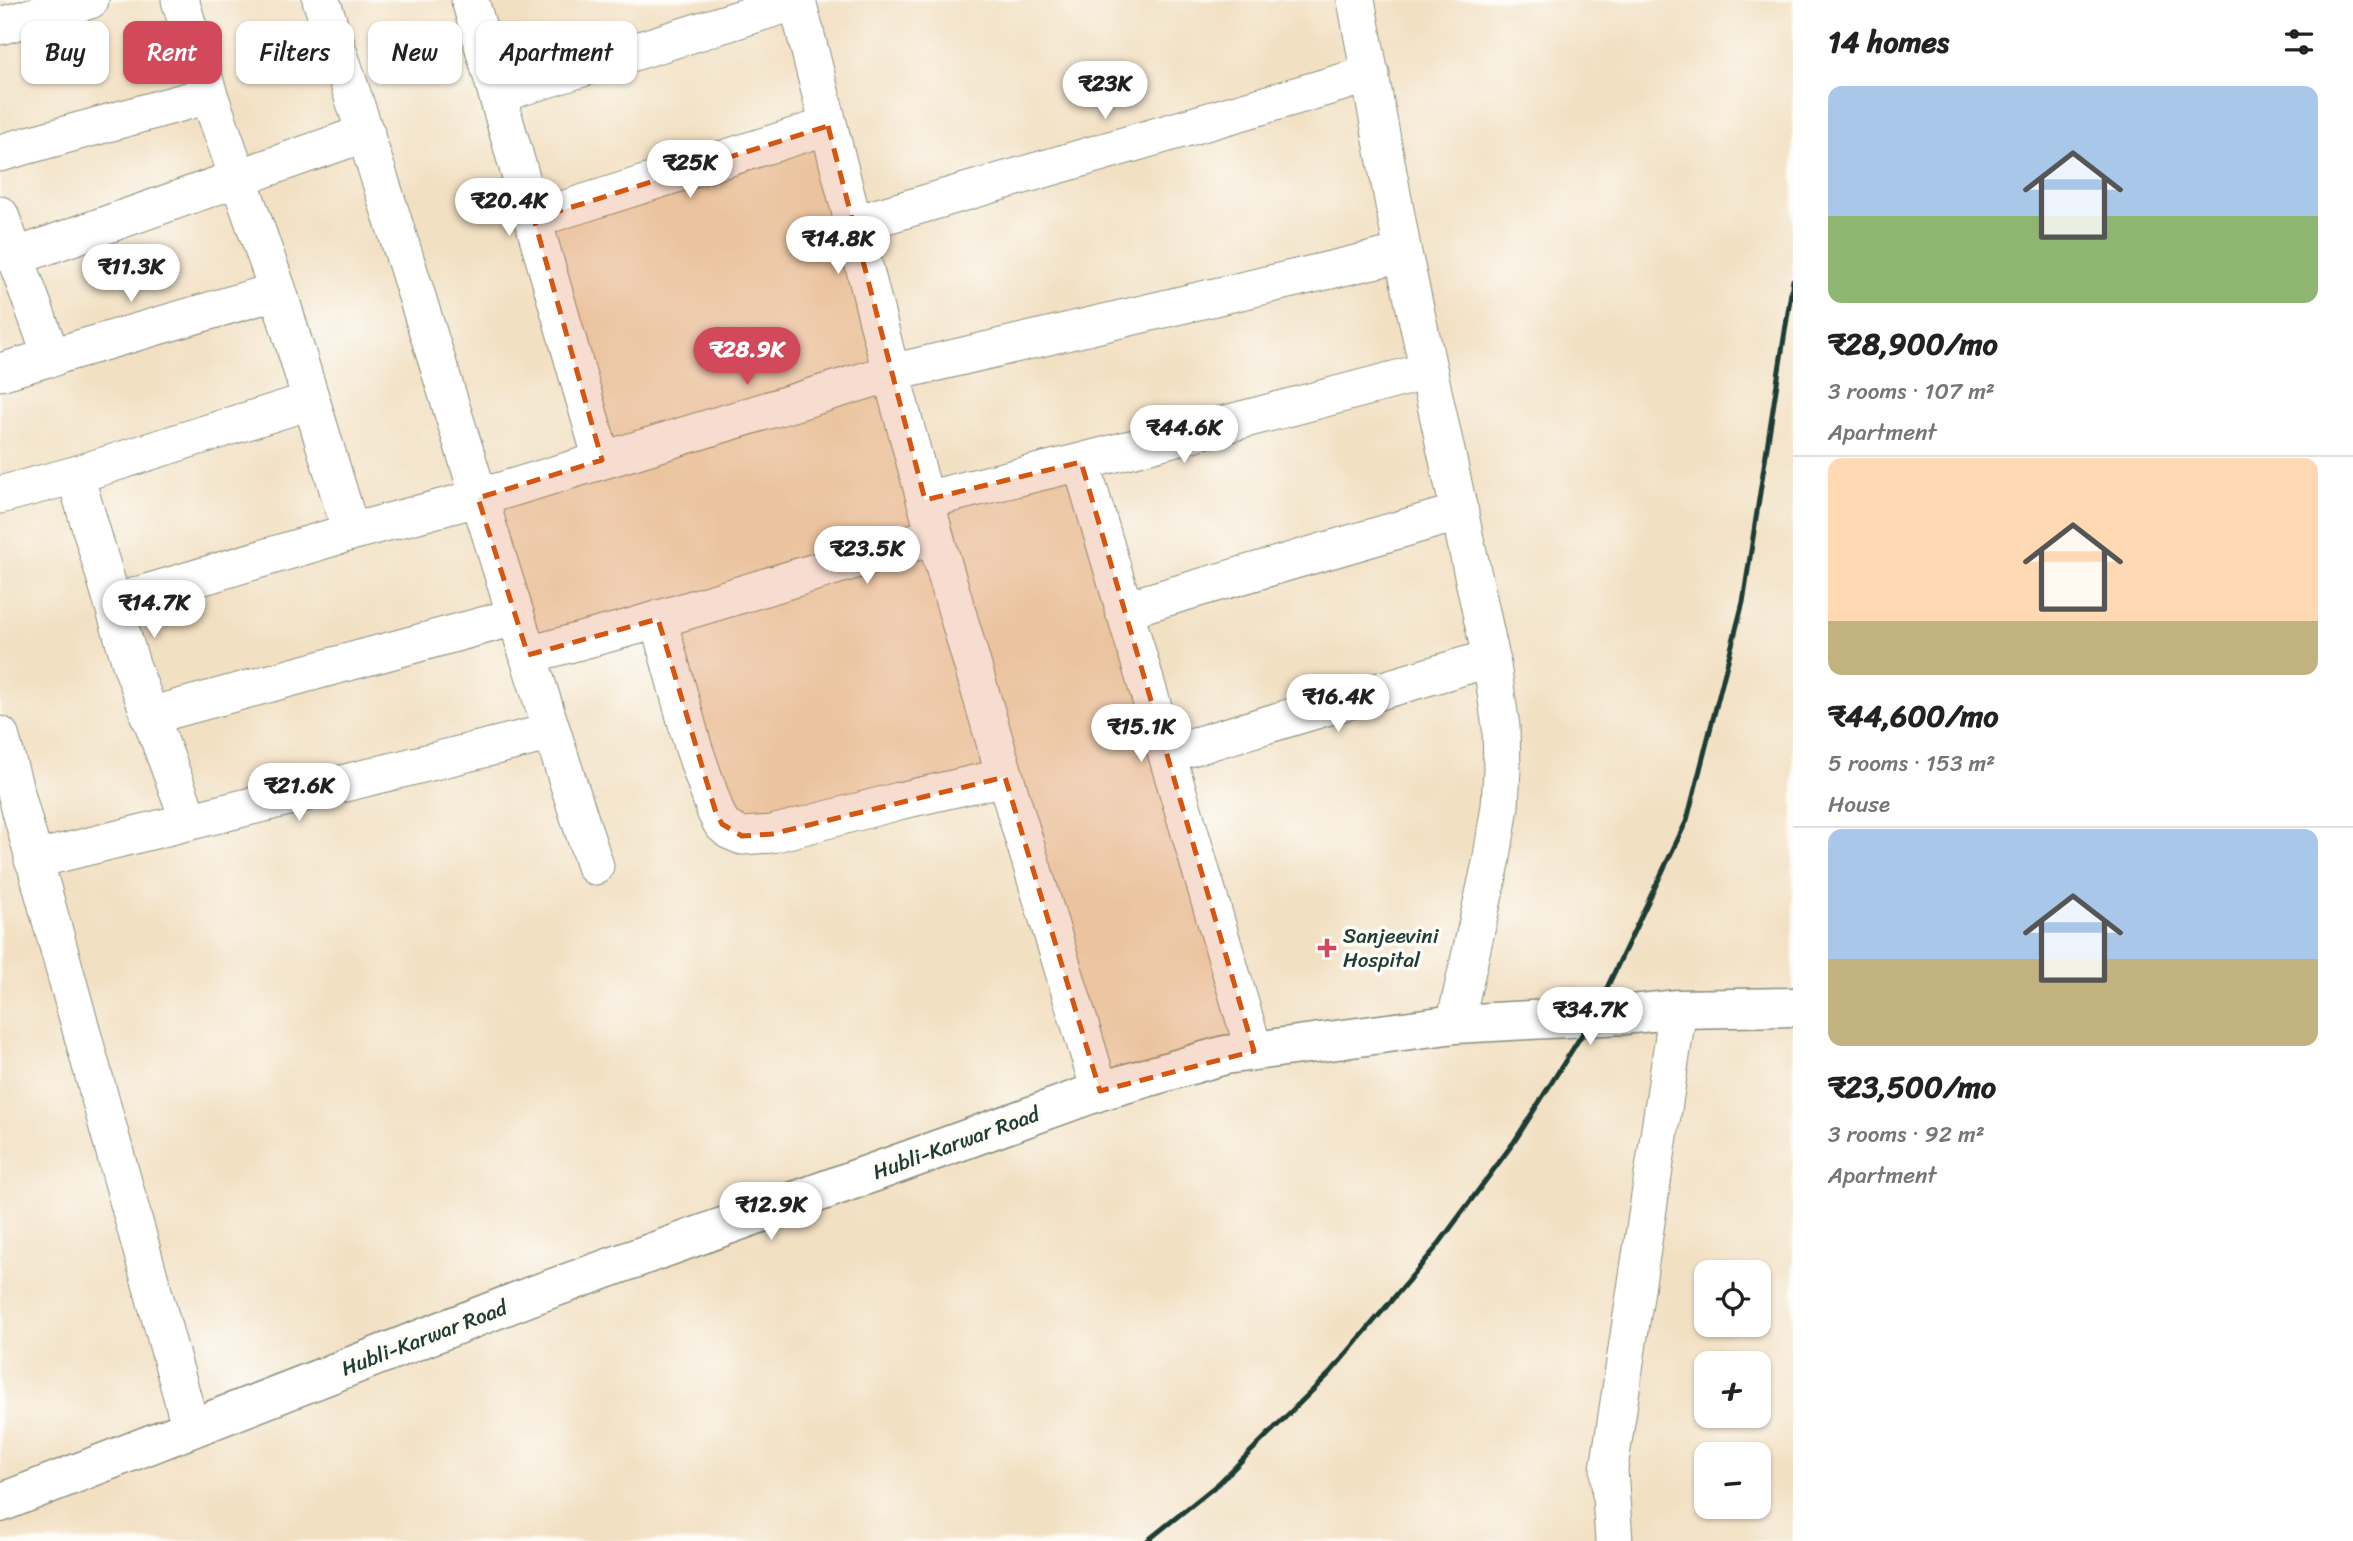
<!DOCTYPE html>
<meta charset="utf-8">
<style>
:root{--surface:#fff;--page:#f2f2f2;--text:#222;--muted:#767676;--line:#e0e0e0;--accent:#d1495b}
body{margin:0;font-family:Sriracha,sans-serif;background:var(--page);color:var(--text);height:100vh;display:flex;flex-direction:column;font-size:26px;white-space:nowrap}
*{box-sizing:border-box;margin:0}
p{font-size:23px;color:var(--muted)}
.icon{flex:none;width:38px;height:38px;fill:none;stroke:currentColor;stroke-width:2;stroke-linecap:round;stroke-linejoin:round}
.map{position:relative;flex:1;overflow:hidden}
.side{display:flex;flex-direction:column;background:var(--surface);width:560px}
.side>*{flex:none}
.top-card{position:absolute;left:21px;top:21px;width:665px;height:63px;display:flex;gap:14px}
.tools{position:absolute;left:1694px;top:1260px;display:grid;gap:14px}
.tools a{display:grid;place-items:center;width:77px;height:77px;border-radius:14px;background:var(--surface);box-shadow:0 2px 5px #0004;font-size:35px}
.price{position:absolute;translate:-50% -60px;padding:0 16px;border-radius:24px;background:#fff;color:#222;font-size:23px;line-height:46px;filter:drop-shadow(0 2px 4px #0008)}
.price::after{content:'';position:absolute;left:50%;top:42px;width:21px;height:16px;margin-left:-10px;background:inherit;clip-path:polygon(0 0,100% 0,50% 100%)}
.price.on{background:var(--accent);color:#fff}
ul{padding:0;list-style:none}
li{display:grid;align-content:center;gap:14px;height:371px;padding:0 35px}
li+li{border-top:2px solid var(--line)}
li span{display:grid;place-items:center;height:217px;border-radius:14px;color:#555}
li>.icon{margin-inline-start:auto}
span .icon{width:126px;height:126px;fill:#fffc;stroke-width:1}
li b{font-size:30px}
h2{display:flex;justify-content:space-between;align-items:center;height:84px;padding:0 35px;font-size:30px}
.chip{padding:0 24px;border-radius:14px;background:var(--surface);box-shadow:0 2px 5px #0004;font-size:24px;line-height:63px}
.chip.on{background:var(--accent);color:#fff}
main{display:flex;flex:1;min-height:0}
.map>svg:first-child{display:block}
</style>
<main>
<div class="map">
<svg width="1793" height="1541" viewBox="0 0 1793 1541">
<rect width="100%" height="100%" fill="#fdfcf7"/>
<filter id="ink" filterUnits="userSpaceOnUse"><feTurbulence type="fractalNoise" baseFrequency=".0143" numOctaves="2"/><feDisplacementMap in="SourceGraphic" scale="14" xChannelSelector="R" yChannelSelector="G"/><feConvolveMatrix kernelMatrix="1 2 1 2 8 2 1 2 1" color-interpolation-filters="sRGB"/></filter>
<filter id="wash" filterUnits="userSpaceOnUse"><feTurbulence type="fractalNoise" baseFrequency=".00686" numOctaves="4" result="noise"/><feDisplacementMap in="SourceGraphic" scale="28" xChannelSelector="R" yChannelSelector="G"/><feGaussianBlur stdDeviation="1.57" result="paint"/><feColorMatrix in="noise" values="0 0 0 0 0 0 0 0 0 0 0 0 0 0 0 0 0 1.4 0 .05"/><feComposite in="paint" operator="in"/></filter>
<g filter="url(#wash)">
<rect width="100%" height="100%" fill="#f2e0c3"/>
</g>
<g filter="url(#ink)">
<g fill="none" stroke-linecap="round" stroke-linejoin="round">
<defs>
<path id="minor" d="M180 0 209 95 278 291 351 532
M321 0C418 287 501 578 595 866
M470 0 602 460
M797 0 891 373 935 536 1005 777 1100 1091
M1356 0 1403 253 1491 658 1501 727 1502 769 1500 806 1491 863 1455 1024
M0 26 90 0
M499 94 797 1
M0 153 209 95
M0 215 52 358
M534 219 828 126
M855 224 1371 74
M15 257 366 133
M0 372 278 291
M1081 462 1254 1051
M75 475 131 664 189 820
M0 495 75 475 310 401
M925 500 1081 462 1428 371
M113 603 351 532 478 498 891 373 1403 253
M1123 610 1460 512
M658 619 693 746 716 813 722 824 730 831 742 836 772 834 899 801 1005 777
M528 655 636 626 935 536
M149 716 515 617
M0 735 191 1429
M1168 754 1491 658
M33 860 552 732
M1614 1541 1609 1469 1678 1009"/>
<path id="major" d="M0 1503 531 1296 1100 1091 1225 1055 1455 1024 1623 1015 1678 1009 1793 1007"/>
</defs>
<use href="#minor" stroke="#888e7c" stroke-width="39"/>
<use href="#major" stroke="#888e7c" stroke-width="41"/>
<use href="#minor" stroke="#fff" stroke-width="37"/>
<use href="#major" stroke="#fff" stroke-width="38"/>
<path stroke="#1f3d34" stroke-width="5" d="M1147 1541 1218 1484 1330 1373 1435 1249 1514 1142 1593 1017 1687 820 1743 602 1793 280"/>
</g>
</g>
<path fill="#d45610" fill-opacity="0.2" stroke="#d45610" stroke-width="5" stroke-dasharray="14 9" stroke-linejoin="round" d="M828 126 925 500 1081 462 1254 1051 1100 1091 1005 777 772 834 742 836 722 824 716 813 658 619 528 655 478 498 602 460 534 219Z"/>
<path fill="#d1495b" stroke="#fdfcf7" stroke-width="2.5" d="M1323.5 937.5h7v7h7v7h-7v7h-7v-7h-7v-7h7z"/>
<g text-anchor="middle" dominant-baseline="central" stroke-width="7" stroke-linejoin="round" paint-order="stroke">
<g font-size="21" fill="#1f3d34" stroke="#fdfcf7" text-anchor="start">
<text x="1343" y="936">Sanjeevini<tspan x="1343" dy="24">Hospital</tspan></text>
</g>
<g font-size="21" fill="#1f3d34" stroke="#fdfcf7">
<text transform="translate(956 1143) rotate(-20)">Hubli-Karwar Road</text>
<text transform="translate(424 1338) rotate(-21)">Hubli-Karwar Road</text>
</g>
</g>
</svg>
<div class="tools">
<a><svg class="icon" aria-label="locate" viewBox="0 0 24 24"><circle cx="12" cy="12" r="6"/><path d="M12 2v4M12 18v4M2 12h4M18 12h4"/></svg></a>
<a>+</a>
<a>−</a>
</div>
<b class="price" style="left:1105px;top:121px">₹23K</b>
<b class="price" style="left:690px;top:200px">₹25K</b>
<b class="price" style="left:509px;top:238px">₹20.4K</b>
<b class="price" style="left:838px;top:276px">₹14.8K</b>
<b class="price" style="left:131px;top:304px">₹11.3K</b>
<b class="price on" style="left:747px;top:387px">₹28.9K</b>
<b class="price" style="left:1184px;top:465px">₹44.6K</b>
<b class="price" style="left:867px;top:586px">₹23.5K</b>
<b class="price" style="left:154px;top:640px">₹14.7K</b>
<b class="price" style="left:1338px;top:734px">₹16.4K</b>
<b class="price" style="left:1141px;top:764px">₹15.1K</b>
<b class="price" style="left:299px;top:823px">₹21.6K</b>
<b class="price" style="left:1590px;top:1047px">₹34.7K</b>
<b class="price" style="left:771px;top:1242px">₹12.9K</b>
<div class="top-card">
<a class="chip">Buy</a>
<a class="chip on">Rent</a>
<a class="chip">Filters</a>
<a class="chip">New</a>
<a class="chip">Apartment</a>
</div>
</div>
<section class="side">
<h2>14 homes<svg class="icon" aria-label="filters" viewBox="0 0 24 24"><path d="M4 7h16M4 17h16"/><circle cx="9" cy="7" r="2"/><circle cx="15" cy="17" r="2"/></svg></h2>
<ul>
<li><span style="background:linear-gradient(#a9c7e8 60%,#8fb573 0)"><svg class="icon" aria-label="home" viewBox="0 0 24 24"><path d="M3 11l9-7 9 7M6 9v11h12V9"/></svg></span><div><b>₹28,900/mo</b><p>3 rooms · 107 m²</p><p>Apartment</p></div></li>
<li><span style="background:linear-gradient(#ffd9b3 75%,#c2b280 0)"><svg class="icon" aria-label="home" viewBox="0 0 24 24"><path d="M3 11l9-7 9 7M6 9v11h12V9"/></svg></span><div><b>₹44,600/mo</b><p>5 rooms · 153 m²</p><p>House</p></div></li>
<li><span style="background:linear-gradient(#a9c7e8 60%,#c2b280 0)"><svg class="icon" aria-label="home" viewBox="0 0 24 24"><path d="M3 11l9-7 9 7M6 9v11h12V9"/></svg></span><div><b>₹23,500/mo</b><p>3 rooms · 92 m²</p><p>Apartment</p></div></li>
</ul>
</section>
</main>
